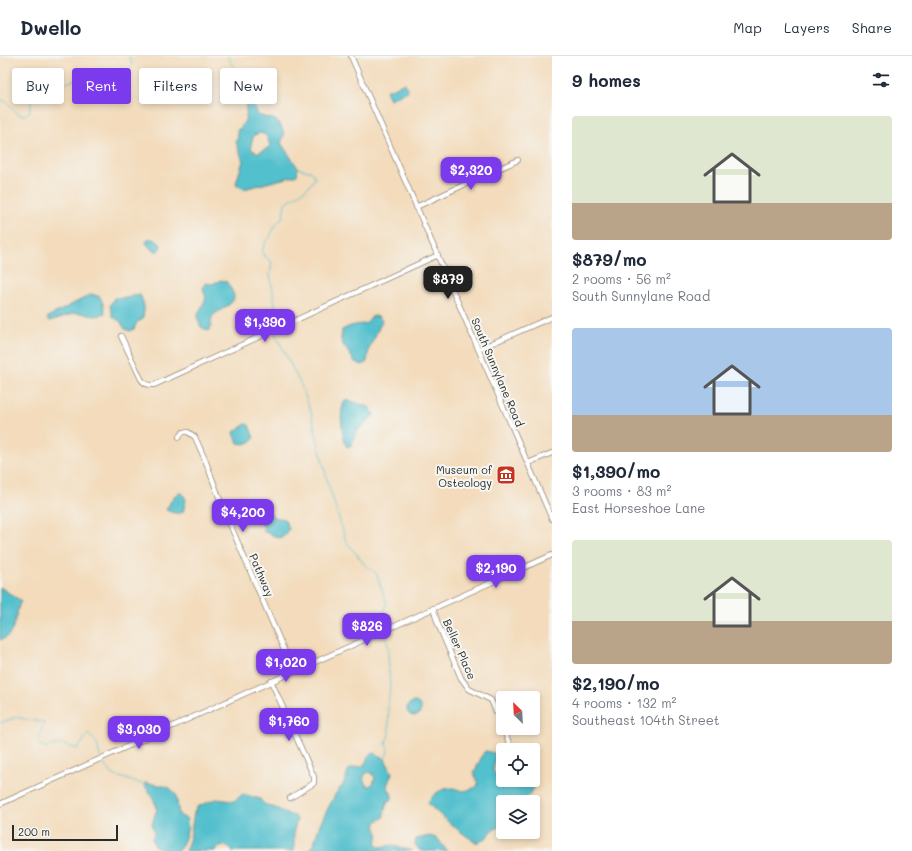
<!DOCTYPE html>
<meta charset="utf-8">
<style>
:root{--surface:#fff;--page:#f6f6f7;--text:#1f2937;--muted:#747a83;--line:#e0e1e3;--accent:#7c3aed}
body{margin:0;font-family:Mali,sans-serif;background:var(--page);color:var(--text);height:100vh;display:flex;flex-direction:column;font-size:15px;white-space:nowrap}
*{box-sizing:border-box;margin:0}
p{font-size:13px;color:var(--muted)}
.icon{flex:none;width:22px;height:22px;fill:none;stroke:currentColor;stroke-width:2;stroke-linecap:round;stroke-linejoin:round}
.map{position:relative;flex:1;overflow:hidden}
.details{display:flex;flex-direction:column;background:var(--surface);width:360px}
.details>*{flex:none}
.top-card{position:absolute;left:12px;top:12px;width:380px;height:36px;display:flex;gap:8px}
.needle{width:26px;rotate:336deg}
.fabs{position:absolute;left:496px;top:635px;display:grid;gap:8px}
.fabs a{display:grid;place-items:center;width:44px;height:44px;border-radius:4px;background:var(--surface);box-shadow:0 2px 6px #0003;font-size:20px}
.scale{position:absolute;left:12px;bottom:10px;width:106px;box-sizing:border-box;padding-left:4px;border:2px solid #2b2b2b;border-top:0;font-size:11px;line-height:14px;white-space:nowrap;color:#2b2b2b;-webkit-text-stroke:3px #f6f6f2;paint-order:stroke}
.price{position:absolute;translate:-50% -34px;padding:0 9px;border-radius:8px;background:var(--accent);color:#fff;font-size:13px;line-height:26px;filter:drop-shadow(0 1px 2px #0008)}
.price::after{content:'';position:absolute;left:50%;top:24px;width:12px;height:9px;margin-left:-6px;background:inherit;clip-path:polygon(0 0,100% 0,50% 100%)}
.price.current{background:#222;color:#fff}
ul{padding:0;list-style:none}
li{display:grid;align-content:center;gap:8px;height:212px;padding:0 20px}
li span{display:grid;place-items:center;height:124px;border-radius:4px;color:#555}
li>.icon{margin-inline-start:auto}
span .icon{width:72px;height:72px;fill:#fffc;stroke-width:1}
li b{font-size:17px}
h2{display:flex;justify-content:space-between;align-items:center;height:48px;padding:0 20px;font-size:17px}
.pill{padding:0 14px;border-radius:4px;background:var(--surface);box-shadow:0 2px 6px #0003;font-size:14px;line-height:36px}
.pill.current{background:var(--accent);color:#fff}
header{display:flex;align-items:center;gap:24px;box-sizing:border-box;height:56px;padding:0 20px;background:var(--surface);border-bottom:1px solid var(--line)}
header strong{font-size:19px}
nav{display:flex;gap:22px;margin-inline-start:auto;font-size:14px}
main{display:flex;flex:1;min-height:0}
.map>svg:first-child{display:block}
</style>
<header>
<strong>Dwello</strong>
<nav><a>Map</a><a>Layers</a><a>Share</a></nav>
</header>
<main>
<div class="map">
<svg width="552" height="795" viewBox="0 0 552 795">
<rect width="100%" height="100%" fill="#f6f6f2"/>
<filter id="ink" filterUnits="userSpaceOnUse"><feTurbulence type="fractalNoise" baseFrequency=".025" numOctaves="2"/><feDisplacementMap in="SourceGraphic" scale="8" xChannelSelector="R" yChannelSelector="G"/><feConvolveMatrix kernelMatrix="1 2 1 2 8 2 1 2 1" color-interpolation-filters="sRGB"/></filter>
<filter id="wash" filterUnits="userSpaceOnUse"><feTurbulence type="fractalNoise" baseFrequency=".012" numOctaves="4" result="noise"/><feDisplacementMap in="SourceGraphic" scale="16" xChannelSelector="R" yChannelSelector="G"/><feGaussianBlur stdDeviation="0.9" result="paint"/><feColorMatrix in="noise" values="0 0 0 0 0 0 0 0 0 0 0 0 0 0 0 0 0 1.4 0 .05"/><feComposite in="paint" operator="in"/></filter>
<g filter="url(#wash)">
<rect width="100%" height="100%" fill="#f3dbbb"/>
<path fill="#53c0cd" stroke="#3f767c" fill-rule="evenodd" d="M405 27 408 35 390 43 386 35Z
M249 44 255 46V52L258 59C273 65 279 59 284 79L281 87 298 112 297 119 294 120 244 133 238 130 236 127 243 105 236 86 238 81 237 76 238 73H240C242 69 246 64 246 60 248 53 242 49 249 44ZM260 77 266 79 270 89 268 92 258 97 252 94 251 88 254 79Z
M148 183C153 182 159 185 161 190L158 195C153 196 148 191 146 186Z
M221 224 227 226C229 229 233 236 234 240 235 249 217 254 212 261 210 265 212 270 210 274L208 275 201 271 197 261 206 242 203 233 205 227 212 228Z
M92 238 100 241 104 250 105 257C92 264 88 256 75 257L50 265 47 263 48 261Z
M137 239H140C145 248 145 255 142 264L137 266 134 273 130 275 125 273 120 265 113 261 110 250 114 242H127Z
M375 260 379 261 382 265 369 293 367 306 362 309 355 306 342 287 341 283 342 274C346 272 350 270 355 269 364 267 365 271 371 261Z
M347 344 369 351 374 358 372 361 357 375 350 391 346 390C342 376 339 359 344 346Z
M246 368 249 369 254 382C252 387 244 389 238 387L234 377 235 375Z
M180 437 183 438 186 444 183 456C178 459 171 456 166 454L174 440Z
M262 454 268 456 274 461 284 463 289 472 286 479 279 482 263 475 264 470C258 466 254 463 257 456Z
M0 531 21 545C16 553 16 573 8 580 6 582 3 583 0 584Z
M407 653a7 7 0 1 1 14 0a7 7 0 1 1-14 0Z
M486 695 494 697 496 701 493 715 497 719 503 720V724H533V721L536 726 534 732 523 746H503V769L493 774 486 782 478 787C468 783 434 755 428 747 431 739 442 732 452 732 456 732 460 735 464 735 469 734 473 732 477 731L478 727 474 717 475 715 484 696Z
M375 697 385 703 392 717 387 730 392 739V743L387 746 383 762 377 765 375 770 378 777 376 788 380 791 393 789 412 795H308L314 787 320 768 336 737 343 729 349 713C362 709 363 714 369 699ZM371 716 375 722 373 728 369 730 366 729 363 723 366 717Z
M145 727C156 729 171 728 176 739L179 759 187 763C189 774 185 785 178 795H162L154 789 152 783 154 777 152 768 157 753 156 749 149 735 144 729Z
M243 738 260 743 264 748 278 753 286 758 295 760 297 764 294 774V795H232C227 788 223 788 216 792L215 795H185L190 782 194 757 197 751 216 743 234 745Z
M430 780 438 783 447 795H420L415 788 416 783Z"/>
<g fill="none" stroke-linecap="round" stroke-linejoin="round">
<path stroke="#53c0cd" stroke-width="1" d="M228 0 235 15 244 26 250 45
M0 43C13 47 10 55 23 60L29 56C33 46 30 22 46 24L48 30 53 32 90 18 98 19 101 23 95 40C103 43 109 39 115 36L116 33 113 26 115 22 123 23 127 21 132 8 129 0
M273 272 271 265 276 253 270 219 272 206 263 199 262 195 265 187 270 181 275 170 283 161 285 147C295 140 311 133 315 121L312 116 298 112
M275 277 301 329 311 356 327 424 346 485 365 509 376 517 387 548C383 555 382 561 382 569
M0 667 17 661 28 664 44 666 38 686 40 689 46 691 62 688 78 693 88 678 97 687 100 701
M385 703 388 695 386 687 389 678 388 649 390 631 388 598 389 594 385 578
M102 706 113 719 145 729"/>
</g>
</g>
<g filter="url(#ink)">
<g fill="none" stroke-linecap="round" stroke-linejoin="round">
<defs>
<path id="minor" d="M351 0 552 463
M416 151 518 104
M121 280 141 323C145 329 148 329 154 329L438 199
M479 293 552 261
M179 381 183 376H188L195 381 206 406 223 452 293 615
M528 407 552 397
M433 552 438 568 461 622 469 633 491 644 512 694
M271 625 314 721V727L290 742
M0 748 552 499"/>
</defs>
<use href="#minor" stroke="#8f8373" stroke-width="6"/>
<use href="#minor" stroke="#fff" stroke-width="4.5"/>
</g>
</g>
<defs>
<symbol id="museum-square" viewBox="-11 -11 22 22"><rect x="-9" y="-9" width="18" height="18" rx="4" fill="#c8321e" stroke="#f6f6f2"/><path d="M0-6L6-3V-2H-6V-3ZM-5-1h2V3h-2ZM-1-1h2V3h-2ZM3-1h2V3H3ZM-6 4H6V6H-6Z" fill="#fff"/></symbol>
</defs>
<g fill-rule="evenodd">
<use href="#museum-square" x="495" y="408" width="22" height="22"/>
</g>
<g text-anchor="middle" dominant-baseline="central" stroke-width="4" stroke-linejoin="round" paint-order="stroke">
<g font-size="11" fill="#2b2b2b" stroke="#f6f6f2">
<text transform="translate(498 316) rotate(67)">South Sunnylane Road</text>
<text transform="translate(262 519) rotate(67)">Pathway</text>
<text transform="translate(460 593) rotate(66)">Beller Place</text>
</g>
<g font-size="11" fill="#2b2b2b" stroke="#f6f6f2" text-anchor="end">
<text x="492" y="413">Museum of<tspan x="492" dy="13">Osteology</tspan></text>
</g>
</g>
</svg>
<div class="fabs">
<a><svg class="needle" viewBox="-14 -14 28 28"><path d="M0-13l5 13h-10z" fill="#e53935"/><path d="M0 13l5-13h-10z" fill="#747a83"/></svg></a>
<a><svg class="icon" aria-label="locate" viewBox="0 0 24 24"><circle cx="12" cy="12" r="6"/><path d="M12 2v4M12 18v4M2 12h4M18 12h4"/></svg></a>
<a><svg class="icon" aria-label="layers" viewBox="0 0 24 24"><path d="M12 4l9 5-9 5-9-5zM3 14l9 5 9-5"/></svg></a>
</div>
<div class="scale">200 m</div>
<b class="price" style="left:471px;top:135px">$2,320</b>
<b class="price current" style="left:448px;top:244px">$879</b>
<b class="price" style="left:265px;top:287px">$1,390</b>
<b class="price" style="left:243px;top:477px">$4,200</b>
<b class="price" style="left:496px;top:533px">$2,190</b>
<b class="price" style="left:367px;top:591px">$826</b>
<b class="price" style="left:286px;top:627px">$1,020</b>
<b class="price" style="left:289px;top:686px">$1,760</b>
<b class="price" style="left:139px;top:694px">$3,030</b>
<div class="top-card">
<a class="pill">Buy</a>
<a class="pill current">Rent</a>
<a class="pill">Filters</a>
<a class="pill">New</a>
</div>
</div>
<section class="details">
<h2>9 homes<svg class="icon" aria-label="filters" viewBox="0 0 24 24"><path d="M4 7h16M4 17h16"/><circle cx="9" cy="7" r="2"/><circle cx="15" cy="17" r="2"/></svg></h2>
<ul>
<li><span style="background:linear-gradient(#dfe7d0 70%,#b9a48a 0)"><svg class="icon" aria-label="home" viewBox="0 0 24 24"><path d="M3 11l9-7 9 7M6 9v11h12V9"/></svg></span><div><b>$879/mo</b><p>2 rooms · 56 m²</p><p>South Sunnylane Road</p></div></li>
<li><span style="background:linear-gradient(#a9c7e8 70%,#b9a48a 0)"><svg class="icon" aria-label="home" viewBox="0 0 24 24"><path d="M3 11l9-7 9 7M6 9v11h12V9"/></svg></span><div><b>$1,390/mo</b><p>3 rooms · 83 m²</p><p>East Horseshoe Lane</p></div></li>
<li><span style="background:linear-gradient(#dfe7d0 65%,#b9a48a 0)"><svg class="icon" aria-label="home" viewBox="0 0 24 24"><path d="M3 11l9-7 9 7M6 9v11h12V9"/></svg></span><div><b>$2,190/mo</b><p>4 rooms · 132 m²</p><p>Southeast 104th Street</p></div></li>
</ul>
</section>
</main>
